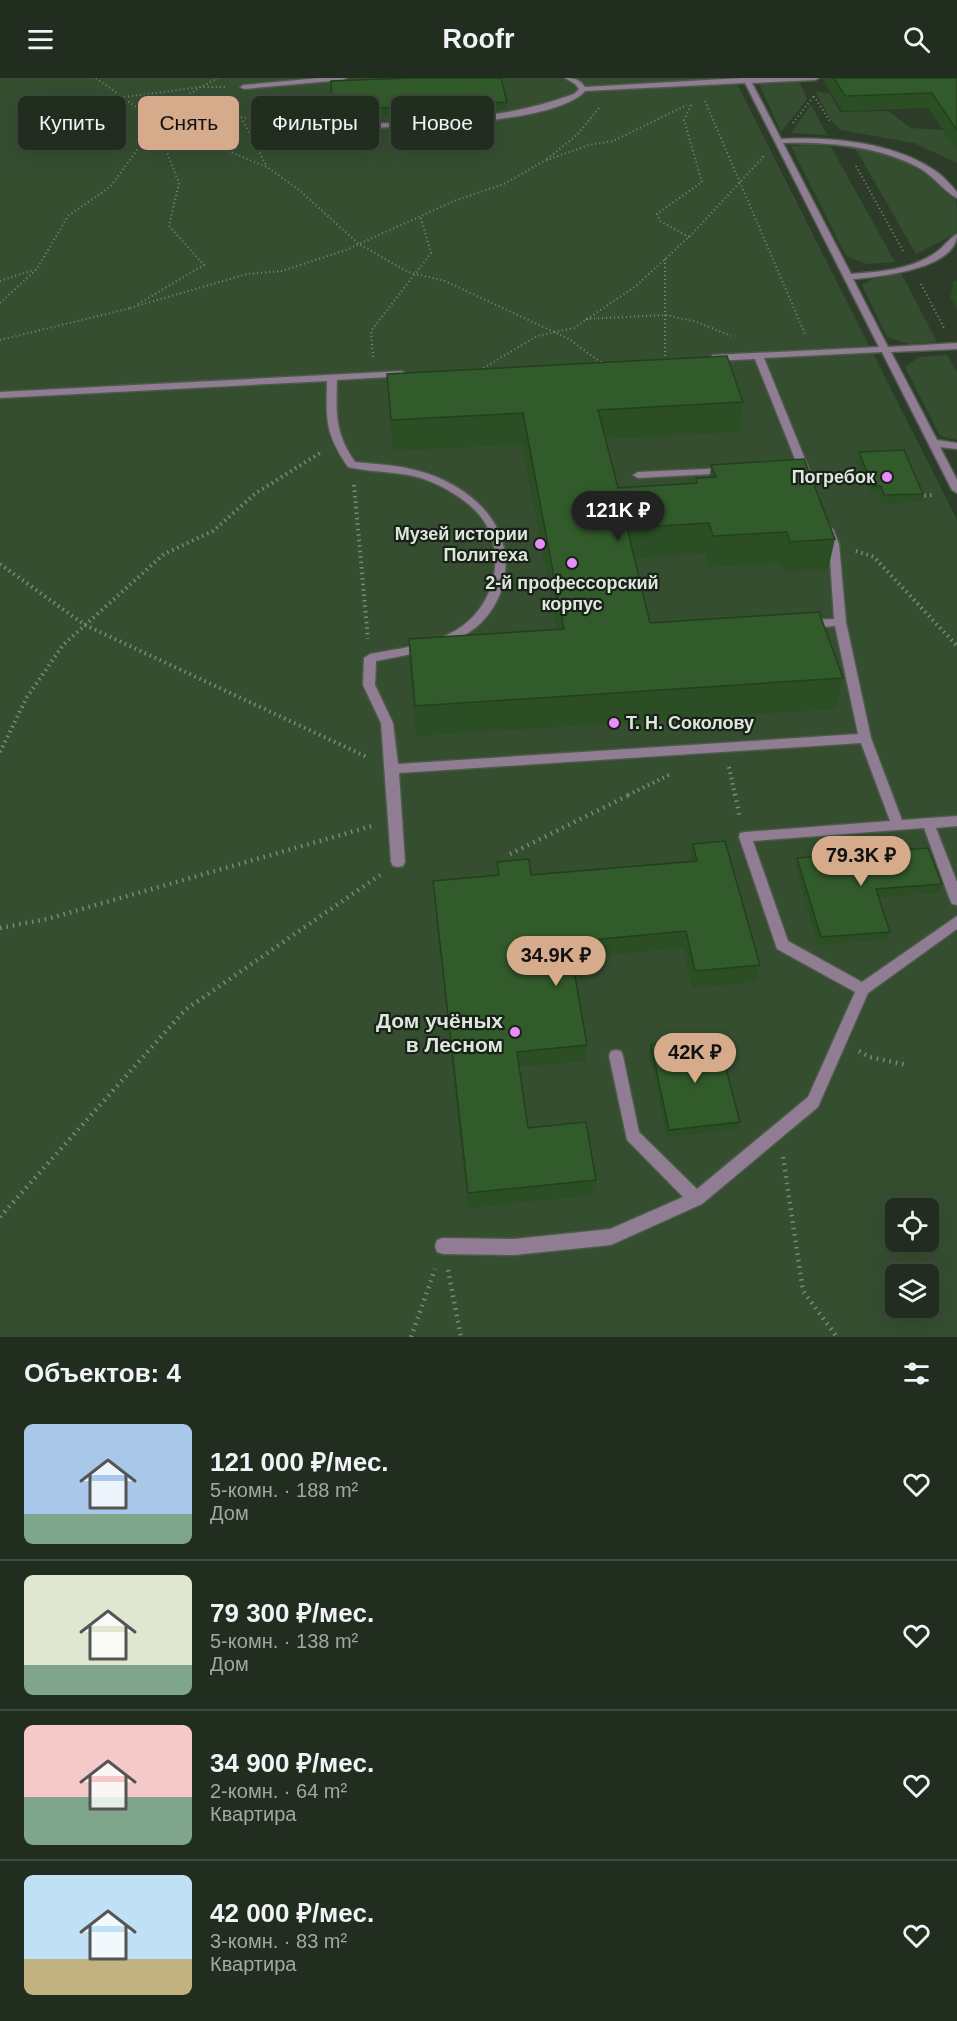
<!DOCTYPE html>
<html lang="ru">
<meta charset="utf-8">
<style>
:root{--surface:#212d1f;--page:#293528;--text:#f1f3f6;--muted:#a2a8a4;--line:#3e493d;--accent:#d6ab8b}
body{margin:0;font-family:Helvetica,sans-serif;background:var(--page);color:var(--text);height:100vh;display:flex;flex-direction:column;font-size:22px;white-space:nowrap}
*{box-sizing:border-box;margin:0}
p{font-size:20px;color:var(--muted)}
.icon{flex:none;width:33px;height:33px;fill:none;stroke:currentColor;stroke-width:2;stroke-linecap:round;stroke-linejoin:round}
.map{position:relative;height:1259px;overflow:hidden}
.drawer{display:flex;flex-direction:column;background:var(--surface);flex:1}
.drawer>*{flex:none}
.banner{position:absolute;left:18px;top:18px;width:600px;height:54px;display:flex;gap:12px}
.buttons{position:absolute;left:885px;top:1120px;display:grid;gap:12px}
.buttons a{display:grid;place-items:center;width:54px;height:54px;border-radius:9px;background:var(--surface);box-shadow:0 6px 24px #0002,0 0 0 2px var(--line);font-size:30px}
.price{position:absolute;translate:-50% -51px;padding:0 14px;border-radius:21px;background:var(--accent);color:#111;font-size:20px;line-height:39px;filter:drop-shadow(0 2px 3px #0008)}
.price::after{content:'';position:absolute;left:50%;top:36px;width:18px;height:14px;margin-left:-9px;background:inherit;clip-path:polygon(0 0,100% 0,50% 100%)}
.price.on{background:#222;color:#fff}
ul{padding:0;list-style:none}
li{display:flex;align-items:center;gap:18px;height:150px;padding:0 24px}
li+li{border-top:2px solid var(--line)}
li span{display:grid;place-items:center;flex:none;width:168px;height:120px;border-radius:9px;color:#555}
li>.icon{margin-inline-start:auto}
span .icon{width:72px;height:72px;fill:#fffc;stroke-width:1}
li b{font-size:26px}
h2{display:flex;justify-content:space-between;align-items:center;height:72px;padding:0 24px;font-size:26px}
.tag{padding:0 21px;border-radius:9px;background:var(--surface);box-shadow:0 6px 24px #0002,0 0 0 2px var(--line);font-size:21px;line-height:54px}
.tag.on{background:var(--accent);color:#111}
header{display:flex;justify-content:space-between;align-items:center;height:78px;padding:0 24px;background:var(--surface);font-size:27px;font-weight:700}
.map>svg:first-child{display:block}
</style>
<header><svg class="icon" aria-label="menu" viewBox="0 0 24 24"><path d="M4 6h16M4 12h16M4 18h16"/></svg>Roofr<svg class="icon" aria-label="search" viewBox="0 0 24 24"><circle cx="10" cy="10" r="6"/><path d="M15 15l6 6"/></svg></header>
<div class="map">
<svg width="957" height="1259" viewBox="0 0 957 1259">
<rect width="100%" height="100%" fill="#2c3c29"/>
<path fill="#354e30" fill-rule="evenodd" d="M0 0H734L957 442V1259H0ZM896 1131H928V1164H896ZM896 1197H928V1230H896Z
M799 3 807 21 781 54 759 5Z
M815 13 830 16 840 34 888 33 911 50 943 52 957 73V85L914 65 840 52 830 41Z
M811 27 827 57 791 55Z
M811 67 831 69 895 184 866 186 846 178 791 68Z
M854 68C881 75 945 90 956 118 957 128 957 144 957 155L916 176Z
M901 195 937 264 909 266 887 259 862 207 873 201Z
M947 277 957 294V362L940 358 905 289 919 279Z"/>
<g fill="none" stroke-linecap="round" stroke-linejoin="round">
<defs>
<path id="lane" d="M319 0H347L343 2 244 11 240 9 244 7Z
M565 0C575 0 579 1 585 9L742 0H819L815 2 752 5 781 61C832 59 894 64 937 94 945 100 951 107 957 114V120C946 115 934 99 921 91 880 68 829 64 783 65L851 196C878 194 908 192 932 177 942 172 948 161 957 156 957 191 879 199 853 201L888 269 957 265V271L891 274 937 362 957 365V371L940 369 957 402V415L952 412 882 274 764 280 811 396 806 399 801 396 755 281 713 283 708 280 713 277 879 269 745 5 585 13C554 49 383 49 333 51L329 49 333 47C416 44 495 45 574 16L579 11 575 6Z
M402 293 407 296 405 298 337 302C336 337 335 355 355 384 376 386 398 387 419 393 466 406 511 442 505 495 503 519 488 543 468 555 440 572 407 577 376 583L375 607 393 645 398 686 858 656 835 548 808 550 802 546 808 542 834 541 829 466 823 451 828 448 833 451 839 466 846 544 871 660 902 742 957 738V748L936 750 957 804V827L952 826 950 822 924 750 753 763 788 863 862 904 957 838V851L868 915 818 1029 702 1126 611 1167 514 1177 443 1176 437 1174 435 1168 437 1162 443 1160 514 1161 610 1151 683 1119 627 1062 609 978 611 973 616 972 621 973 623 978 639 1054 697 1111 808 1019 855 914 777 871 739 759 740 755 745 754 890 743 861 665 399 695 405 784 403 788 398 789 393 788 391 784 381 645 363 607 364 580 370 576C401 570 435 567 461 549 496 525 507 473 481 439 471 426 453 414 438 407 409 392 379 396 348 389 325 355 326 343 327 303L0 320V314Z
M727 390 731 391V395L638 400 633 397 638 394Z"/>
</defs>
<use href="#lane" stroke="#4c5b49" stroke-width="3"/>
<path stroke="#7b8979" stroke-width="2" stroke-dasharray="1 3" stroke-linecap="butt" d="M96 0 155 43 267 89 299 112 359 166 408 194 445 203 569 261 603 286
M814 18 831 45
M124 19 201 9 218 0
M229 20V28L241 39 313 47
M705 23 805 256
M793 45 814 18
M143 63 155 43 169 27 201 9H226
M547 81 577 57 599 30
M856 88 903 173
M689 159 660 143 657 136 702 104 684 42 692 25
M665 181V284
M0 203 33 192
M921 206 944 250
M0 225 37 191 68 138 110 109 143 64 182 52 241 39 267 89
M138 226 204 187 169 148 179 105 155 44
M130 230 247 196 282 193 346 172 454 123 504 106 544 83 589 67 613 63 687 27
M586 241 666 237 697 244 731 258
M0 262 131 230
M373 279 371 253 431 175 420 137
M480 292 537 258 574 250 636 208 693 155 764 78"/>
<path stroke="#7b8979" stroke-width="4" stroke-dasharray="1.5 4" stroke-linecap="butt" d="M354 407 368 561
M919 418 935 417
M856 473 874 479 957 568
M0 486 85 547 367 679
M0 674 27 619 63 567 164 476 213 453 256 415 320 375
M729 689 735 717
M628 717 671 696"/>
<path stroke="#7b8979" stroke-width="4.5" stroke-dasharray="1.5 5" stroke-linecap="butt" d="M735 716 740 740
M510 776 631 716
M0 850 47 841 372 748
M859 973 869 979 907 987
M783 1079 803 1213 837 1259
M0 1139 185 932 380 797
M448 1192 461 1259
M411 1259 435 1191"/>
<use href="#lane" fill="#907c93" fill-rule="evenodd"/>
</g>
<path fill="#2b4e25" d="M822 0H957V73L928 30 842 33Z
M507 24V31L467 33V38L441 40 440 35 332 40V33Z
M443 41 471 46V54L444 55Z
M954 203H957V231L950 219Z
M387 296 743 324 739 354 605 361 618 410 695 405 696 400 710 399 711 387 835 461 828 492 784 494 781 485 709 489 705 476 635 480 650 545 843 600 836 631 416 658 410 592 409 561 557 552 522 366 393 373Z
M859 374 923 416 921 424 882 426 879 416 871 417 857 382Z
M693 766 760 887 756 904 692 910 683 870 572 880 587 967 586 983 519 989 528 1050 596 1102 594 1117 468 1130 434 820 433 803 497 798V784L531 797 690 783Z
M797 780 942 806 939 815 879 819 890 854 887 862 818 867 795 788Z
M651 967 740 1044 738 1052 667 1059 649 975Z"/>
<path fill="#23401e" d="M467 30V38L441 40V32Z"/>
<path fill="#325b2b" stroke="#23401e" stroke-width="1.5" d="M412 0H501L507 24 466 26 467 30 441 32 440 27 332 33 331 3Z
M834 0H957V52L932 15 845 18Z
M469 39 471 46 444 47 443 41Z
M727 278 743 324 598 332 618 410 697 405 696 400 716 399 711 387 804 381 835 461 790 464 787 454 713 458 709 445 627 450 650 545 819 534 843 600 415 628 409 561 564 551 523 335 391 342 387 296Z
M904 372 923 416 884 417 881 408H873L859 374Z
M725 763 760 887 695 893 686 853 569 864 587 967 517 974 528 1050 586 1044 596 1102 468 1115 433 803 499 797 497 784 529 781 531 797 697 783 693 766Z
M928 770 942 806 876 811 890 854 821 859 797 780Z
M718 960 740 1044 669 1052 651 967Z"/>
<g fill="#ea8dfc" stroke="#192118" stroke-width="2">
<circle cx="887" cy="399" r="6"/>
<circle cx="540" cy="466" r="6"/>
<circle cx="572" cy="485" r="6"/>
<circle cx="614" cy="645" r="6"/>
<circle cx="515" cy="954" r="6"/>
</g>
<g text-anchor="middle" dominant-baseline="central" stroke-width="4.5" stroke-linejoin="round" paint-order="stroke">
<g font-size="18" font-weight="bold" fill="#dde7db" stroke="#192118" text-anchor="end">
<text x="875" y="399">Погребок</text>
<text x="528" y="456">Музей истории<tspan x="528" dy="21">Политеха</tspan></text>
<text x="572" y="505" text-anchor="middle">2-й профессорский<tspan x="572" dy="21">корпус</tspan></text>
<text x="626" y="645" text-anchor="start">Т. Н. Соколову</text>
</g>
<g font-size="21" font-weight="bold" fill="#dde7db" stroke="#192118" text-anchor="end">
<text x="503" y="942">Дом учёных<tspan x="503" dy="24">в Лесном</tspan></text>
</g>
</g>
</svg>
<div class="buttons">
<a><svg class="icon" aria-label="locate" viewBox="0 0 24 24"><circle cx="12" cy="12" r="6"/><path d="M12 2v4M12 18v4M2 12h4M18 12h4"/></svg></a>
<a><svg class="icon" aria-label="layers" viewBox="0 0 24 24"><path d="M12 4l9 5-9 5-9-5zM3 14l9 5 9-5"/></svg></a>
</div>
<b class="price on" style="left:618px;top:464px">121K ₽</b>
<b class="price" style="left:861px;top:809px">79.3K ₽</b>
<b class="price" style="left:556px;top:909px">34.9K ₽</b>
<b class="price" style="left:695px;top:1006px">42K ₽</b>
<div class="banner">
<a class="tag">Купить</a>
<a class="tag on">Снять</a>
<a class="tag">Фильтры</a>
<a class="tag">Новое</a>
</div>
</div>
<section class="drawer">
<h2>Объектов: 4<svg class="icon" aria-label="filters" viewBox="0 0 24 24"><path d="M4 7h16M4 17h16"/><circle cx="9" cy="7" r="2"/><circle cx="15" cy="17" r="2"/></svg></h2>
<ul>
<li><span style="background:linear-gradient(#a9c7e8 75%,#7fa58c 0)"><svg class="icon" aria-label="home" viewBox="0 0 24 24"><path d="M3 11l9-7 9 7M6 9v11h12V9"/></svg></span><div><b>121 000 ₽/мес.</b><p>5-комн. · 188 m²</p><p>Дом</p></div><svg class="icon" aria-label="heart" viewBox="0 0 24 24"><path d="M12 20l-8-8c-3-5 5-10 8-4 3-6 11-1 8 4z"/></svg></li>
<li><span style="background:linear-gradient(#dfe7d0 75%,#7fa58c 0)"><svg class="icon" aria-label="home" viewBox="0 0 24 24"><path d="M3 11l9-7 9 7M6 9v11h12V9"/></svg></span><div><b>79 300 ₽/мес.</b><p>5-комн. · 138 m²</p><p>Дом</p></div><svg class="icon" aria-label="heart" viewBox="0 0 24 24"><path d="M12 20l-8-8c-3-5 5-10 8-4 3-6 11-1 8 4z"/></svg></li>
<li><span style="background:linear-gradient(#f6c9c9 60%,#7fa58c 0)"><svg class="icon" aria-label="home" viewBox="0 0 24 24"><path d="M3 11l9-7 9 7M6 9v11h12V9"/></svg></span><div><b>34 900 ₽/мес.</b><p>2-комн. · 64 m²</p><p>Квартира</p></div><svg class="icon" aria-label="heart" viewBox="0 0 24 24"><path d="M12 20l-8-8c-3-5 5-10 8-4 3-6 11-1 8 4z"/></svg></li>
<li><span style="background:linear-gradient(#bfe0f5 70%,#c2b280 0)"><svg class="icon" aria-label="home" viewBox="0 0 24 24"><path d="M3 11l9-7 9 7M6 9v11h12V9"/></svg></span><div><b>42 000 ₽/мес.</b><p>3-комн. · 83 m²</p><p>Квартира</p></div><svg class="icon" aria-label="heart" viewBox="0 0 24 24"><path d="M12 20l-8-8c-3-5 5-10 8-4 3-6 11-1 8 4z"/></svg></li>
</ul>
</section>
